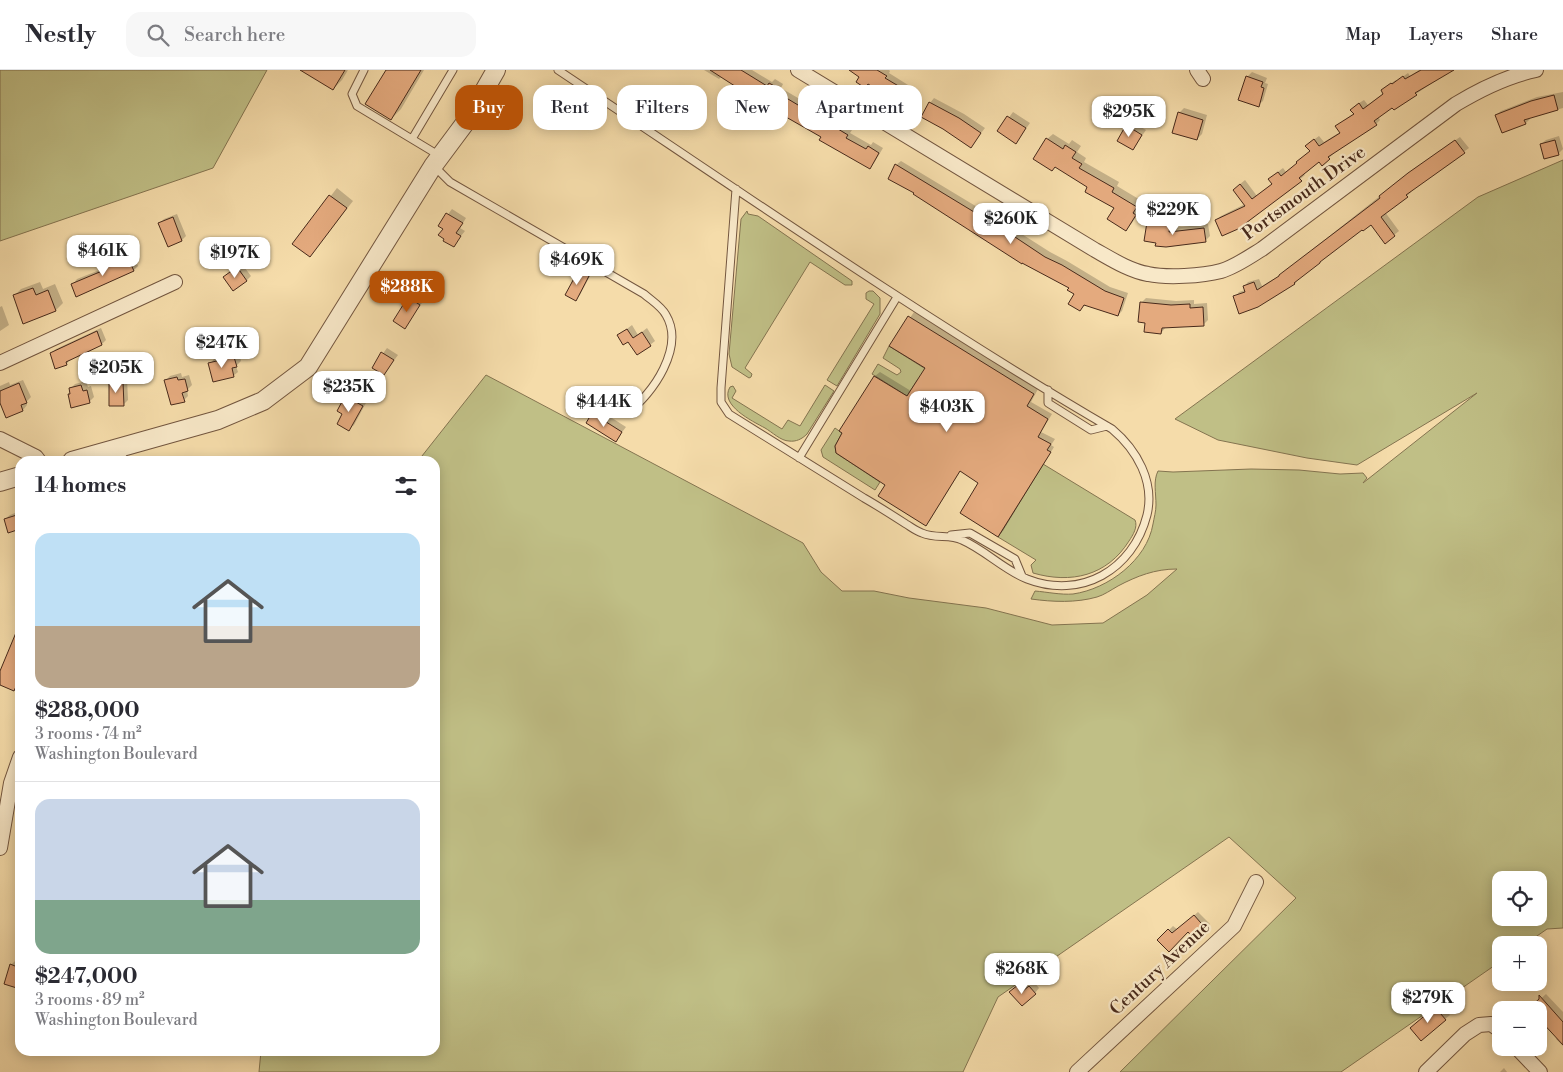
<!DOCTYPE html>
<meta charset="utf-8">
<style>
:root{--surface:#fff;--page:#f7f7f7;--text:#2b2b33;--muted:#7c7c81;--line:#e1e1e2;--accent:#b45309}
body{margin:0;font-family:"Libre Bodoni",serif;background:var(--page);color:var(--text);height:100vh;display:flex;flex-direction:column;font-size:19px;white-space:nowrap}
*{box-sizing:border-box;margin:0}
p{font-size:16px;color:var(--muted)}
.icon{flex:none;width:28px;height:28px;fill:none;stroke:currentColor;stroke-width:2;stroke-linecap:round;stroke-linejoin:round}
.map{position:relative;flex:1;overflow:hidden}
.drawer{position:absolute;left:15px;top:386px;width:425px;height:600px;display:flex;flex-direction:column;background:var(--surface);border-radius:15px;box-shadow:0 2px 12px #0003}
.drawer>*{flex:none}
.top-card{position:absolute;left:455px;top:15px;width:475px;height:45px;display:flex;gap:10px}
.controls{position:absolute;left:1492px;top:801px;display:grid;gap:10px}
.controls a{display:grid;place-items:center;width:55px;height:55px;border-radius:10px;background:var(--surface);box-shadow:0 2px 12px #0003;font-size:25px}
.price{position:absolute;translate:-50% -42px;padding:0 11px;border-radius:10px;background:#fff;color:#222;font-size:16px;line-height:32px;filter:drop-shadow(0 1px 2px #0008)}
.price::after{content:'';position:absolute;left:50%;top:30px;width:15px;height:11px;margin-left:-8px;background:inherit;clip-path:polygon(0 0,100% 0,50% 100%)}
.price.selected{background:var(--accent);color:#fff}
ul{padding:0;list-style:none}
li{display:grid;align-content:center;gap:10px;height:265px;padding:0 20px}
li+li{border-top:1px solid var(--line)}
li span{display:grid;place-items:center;height:155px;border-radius:15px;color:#555}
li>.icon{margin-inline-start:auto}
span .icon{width:90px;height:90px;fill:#fffc;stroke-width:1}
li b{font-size:21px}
h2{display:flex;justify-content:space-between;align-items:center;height:60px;padding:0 20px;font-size:21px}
.tag{padding:0 18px;border-radius:15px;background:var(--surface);box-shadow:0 2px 12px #0003;font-size:18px;line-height:45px}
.tag.selected{background:var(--accent);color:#fff}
header{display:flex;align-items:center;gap:30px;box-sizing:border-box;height:70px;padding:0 25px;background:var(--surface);border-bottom:1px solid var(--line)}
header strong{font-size:24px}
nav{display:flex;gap:28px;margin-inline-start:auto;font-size:18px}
.search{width:350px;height:45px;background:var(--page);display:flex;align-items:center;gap:12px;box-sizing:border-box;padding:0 18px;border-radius:15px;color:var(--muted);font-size:19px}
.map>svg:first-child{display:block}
</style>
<header>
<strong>Nestly</strong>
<div class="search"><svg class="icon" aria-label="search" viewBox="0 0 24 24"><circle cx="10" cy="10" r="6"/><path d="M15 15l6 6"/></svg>Search here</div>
<nav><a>Map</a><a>Layers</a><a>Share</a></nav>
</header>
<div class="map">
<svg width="1563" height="1002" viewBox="0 0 1563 1002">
<rect width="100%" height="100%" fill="#f5dcaa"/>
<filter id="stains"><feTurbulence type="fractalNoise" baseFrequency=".004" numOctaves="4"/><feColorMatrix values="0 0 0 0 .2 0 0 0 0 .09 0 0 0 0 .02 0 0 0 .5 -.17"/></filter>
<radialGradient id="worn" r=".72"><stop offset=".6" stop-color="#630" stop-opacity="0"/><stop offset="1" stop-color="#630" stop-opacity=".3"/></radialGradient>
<path fill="#c0bf86" stroke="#847450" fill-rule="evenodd" d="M0 0H267L213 98 0 171Z
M1563 90V858L1547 859 1524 875H1501V891L1341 1002H1120L1296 828 1229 767 998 927 963 1002H259L261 981H435V391H418L486 305 803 473 821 502 842 521H874L909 528 986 538 1052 555 1103 553 1147 525 1177 499C1155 499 1137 506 1118 516 1111 520 1104 525 1097 527 1076 533 1053 532 1031 529L1035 521C1047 522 1061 525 1073 524 1108 519 1147 490 1153 454 1154 448 1156 441 1156 435 1156 423 1153 411 1158 401L1173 402 1251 399 1299 400 1340 404 1363 403 1367 408 1363 413 1477 323 1357 395 1307 388 1218 370 1175 349 1478 127ZM1501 810H1539V848H1501Z
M747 141 748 144 758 146 852 211V215H845L810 192 745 298 752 304 751 307 749 308 732 297 729 284 741 149Z
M869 221H873L880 228V244L837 316 827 310 874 234 866 229V223Z
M889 276 932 303 926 314 918 309 907 326 872 304 878 294 897 305 901 302 900 299 883 288Z
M825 315 834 321 807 364C802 369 796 372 789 371 781 371 772 362 765 358 752 351 719 335 730 317L733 316 736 321 732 328 782 359 788 350 800 356Z
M835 358 842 363 835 376 836 383 880 412 875 420 823 387 821 380Z
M1043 394 1135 450C1138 457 1133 465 1129 471 1107 506 1071 514 1033 503L1031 495 1036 490 998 467Z"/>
<path fill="#0003" d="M302 0H348L342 10 333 19Z
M387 0H424L401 39 391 49Z
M704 0H752L772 12 775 9 783 14 781 18 852 60 850 63 871 75 873 72 883 78 874 93 870 98 823 66 722 6 719 9Z
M851 0H889L890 1 889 3 916 20 905 36Z
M1419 0H1451L1416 24 1393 36 1378 47 1380 50 1376 54 1332 83 1333 84 1329 88 1319 90 1303 103 1305 105 1282 125 1216 150 1221 146 1245 134 1239 115 1245 110 1257 126 1273 113 1274 105 1283 98 1286 102 1298 93 1311 80 1312 71 1319 66 1324 72 1340 62 1337 56 1354 43 1352 40 1356 35 1364 30 1368 35 1384 23 1387 16 1396 10 1397 11 1408 3 1410 6Z
M1252 2 1267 8 1265 13 1268 14 1263 31 1258 35 1247 7Z
M1563 22V38L1529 47 1530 49 1526 53 1496 45 1501 41 1537 27Z
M934 28 964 44 985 58 971 76 930 33Z
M1184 38 1207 45 1202 64 1197 69 1179 43Z
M1013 42 1030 53 1020 67 999 61Z
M1132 52 1146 60 1133 79 1127 56Z
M1053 64 1069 74 1072 70 1081 76 1077 82 1086 88 1084 92 1119 112 1117 116 1142 131 1138 137 1141 138 1132 153 1126 159 1116 138 1089 117 1047 69Z
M1559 66 1563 79 1558 84 1541 74 1546 70Z
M1460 67 1469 78 1410 120 1411 122 1407 126 1385 142 1399 161 1394 165 1372 153 1362 158 1324 188 1299 208 1295 214 1258 236 1235 227 1239 222 1245 220 1244 217 1248 212 1259 209 1262 216 1279 206 1414 99Z
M901 91 1017 161 1050 182 1067 191 1110 217 1128 223 1122 241 1118 245 1086 234 1080 240 1075 223 1070 217 896 95Z
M337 118 353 131 310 186 294 173Z
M452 139 466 148 460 158 465 161 453 176 444 158 440 155Z
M177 144 186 166 182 170 160 153 164 149Z
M1153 148 1174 151 1173 158 1208 154 1210 166 1205 171 1166 176 1148 153Z
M132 182 138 196 134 200 73 214 77 209 102 199 107 194Z
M242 194 251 206 246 211 224 207Z
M583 197 592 202 580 225 576 229 579 202Z
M40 212 43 219 55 214 63 233 56 240 14 226 21 219Z
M414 224 424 230 405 257 409 228Z
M1146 228 1176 231 1194 230V234L1207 233 1208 250 1203 255 1166 257 1161 263 1147 252 1142 232Z
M2 236 9 255 0 261V237Z
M914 242 1038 319 1031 332 1052 344 1041 362 1055 369 1051 375 1054 377 1003 461 998 466 980 413 961 400 930 450 926 454 886 414 837 383 844 363 841 361 875 306 880 302 911 321 926 298 891 276Z
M632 255 638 265 647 258 655 271 650 275 628 270 619 265Z
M101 258 106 270 102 274 70 288 67 294 56 297 51 283 56 279Z
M387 278 398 285 384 304 373 297Z
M239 283 241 291 236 296 238 302 233 306 210 294 214 289Z
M181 303 182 307 189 305 192 315 187 320 188 326 184 330 166 310 170 306Z
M115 308H127L128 330 123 335 110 312Z
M23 310 31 327 26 332 27 335 23 340 7 346 0 329V316L9 312 10 315Z
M86 311 88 317 91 316 94 327 89 332 71 323 70 319 75 314Z
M351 323 367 331 354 355 349 359 344 343 346 327Z
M598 339 626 357 616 370 593 344Z
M20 441V458L5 449 10 445Z
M1198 842 1210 854 1195 868 1188 860 1159 870 1173 856 1178 860Z
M18 888 20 889V918L11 895Z
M1023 911 1028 917 1034 912 1039 918 1035 923 1011 922Z
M1546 924 1563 942V976L1556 969 1558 967 1539 947V940H1533L1531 938Z
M1440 933 1450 945 1445 949 1416 954Z
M1504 998 1507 1002H1500Z"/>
<path fill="#e4aa7e" stroke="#482a1b" d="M300 0H345L333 20Z
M386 0H421L391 50 365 34Z
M710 0H741L767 16 769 13 780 19 778 23 848 65 846 68 866 79 868 76 879 83 870 99 819 70 821 67 758 31Z
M849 0H877L887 6 885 8 912 24 905 37 868 14 865 18 856 12 859 7Z
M1421 0H1454L1415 23 1417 25 1394 40 1392 38 1374 51 1377 55 1328 87 1330 89 1322 96 1319 92 1299 108 1302 111 1238 159 1222 166 1215 150 1245 136 1233 120 1240 114 1252 129 1272 114 1268 109 1278 102 1281 106 1297 93 1296 92 1310 81 1305 76 1314 69 1319 76 1340 63 1335 56 1354 44 1350 40 1359 33 1363 39 1383 24 1381 20 1391 13 1392 14 1403 6 1405 9Z
M1246 6 1263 12 1261 17 1264 18 1259 37 1238 30Z
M1554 25 1558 40 1524 50 1526 54 1502 63 1495 45 1531 31Z
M929 32 959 48 981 63 971 78 943 59 921 47Z
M1178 42 1203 50 1197 70 1172 63Z
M1007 46 1026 58 1016 74 997 61Z
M1126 55 1142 65 1133 80 1117 71Z
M1046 68 1063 79 1065 75 1076 82 1072 88 1082 94 1079 98 1114 118 1112 122 1137 137 1133 143 1136 145 1126 161 1107 149 1114 138 1085 122 1087 117 1055 97 1052 101 1033 89Z
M1455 70 1465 83 1406 125 1408 127 1381 147 1395 166 1385 174 1371 155 1363 161 1362 160 1320 192V193L1294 213 1295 214 1258 237 1239 244 1233 226 1245 222 1243 216 1254 212 1257 220 1279 206V205L1380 128 1379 126 1408 103Z
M1555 70 1559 85 1544 89 1540 74Z
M895 94 1012 165 1045 187 1062 195 1105 221 1124 228 1118 246 1084 235 1080 241 1068 234 1074 224 1067 220 1069 218 1022 193V194L913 124 914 123 888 109Z
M329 125 347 138 310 187 292 174Z
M446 143 463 153 456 163 461 166 454 177 443 171 444 169 438 165 443 159 438 156Z
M173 147 182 171 168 177 158 153Z
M1147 152 1170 156 1169 162 1204 158 1206 172 1166 177 1155 176 1156 173 1144 171Z
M127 186 134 201 76 227 71 214 102 201 101 198Z
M237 197 247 211 233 221 223 207Z
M578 201 589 206 576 231 565 225Z
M33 218 36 225 48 220 56 241 23 254 13 225Z
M408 227 420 235 405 259 393 251Z
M1140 232 1171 235 1190 234V238L1203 237 1204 256 1162 258 1161 264 1144 262 1145 253 1138 252Z
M908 246 1034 324 1027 336 1048 349 1038 367 1051 374 1047 380 1051 382 998 467 960 443 978 413 960 401 926 456 878 426 885 415 836 383 835 376 842 363 839 361 874 306 907 326 925 298 889 276Z
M627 259 633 268 642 262 651 276 637 285 628 272 623 275 617 265Z
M97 261 102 275 66 292 67 295 55 299 50 283Z
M381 282 394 290 384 305 372 298Z
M234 287 237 297 232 298 234 307 213 312 208 293Z
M177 307 178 310 185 309 188 321 182 323 185 332 171 335 164 310Z
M109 312H123L124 336H109Z
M19 313 27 333 21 335 23 341 6 348 0 333V321Z
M81 315 83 321 87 320 90 333 71 338 68 324H70L69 318Z
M345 326 363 336 349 361 337 354 342 344 337 341Z
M592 343 622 362 616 372 586 353Z
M20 444V459L8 463 4 449Z
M20 553V607L14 621 0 615V601Z
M1194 845 1207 860 1195 870 1188 862 1169 882 1157 870 1168 859 1172 863Z
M10 894 20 898V919L4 914Z
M1018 915 1023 921 1029 916 1036 924 1022 936 1009 922Z
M1539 925 1563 952V975L1539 949V940H1527L1539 929Z
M1435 937 1446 950 1421 971 1410 958Z"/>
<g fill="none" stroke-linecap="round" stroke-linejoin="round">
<defs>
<path id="service" d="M364 0 352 24 357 36 440 86
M558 0C741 122 922 248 1112 359 1137 380 1155 412 1147 445 1133 500 1081 530 1027 509 1004 500 985 480 962 470 950 464 935 469 922 463 916 461 911 457 906 454 892 445 878 436 864 428 819 400 774 372 729 344L721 332V318L736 119
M412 69 453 0
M434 96 450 112 644 224C652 231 661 236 666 245 685 277 653 324 628 342
M1048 320V333L1091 360 1107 356
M799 388 897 227
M951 465 970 463 1015 489 1022 506"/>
<path id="minor" d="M798 0 1095 180C1111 189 1130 201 1148 204 1167 208 1202 206 1221 201 1235 197 1249 187 1262 179L1456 34C1481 19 1507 6 1536 0
M1197 0 1203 9
M0 293 175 212
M0 369 36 387 39 391
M114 378 121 391
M0 778 11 713 20 687
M1517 978 1540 1002
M1077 1002 1234 856 1256 812
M1426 1002 1465 964 1479 955 1491 954 1501 961"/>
<path id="tertiary" d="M72 391 218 350 263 331 308 297 433 96 468 49 496 0
M0 412 20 406"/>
</defs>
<use href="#service" stroke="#73563f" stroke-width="9"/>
<use href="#minor" stroke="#73563f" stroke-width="16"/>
<use href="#tertiary" stroke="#73563f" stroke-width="20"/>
<use href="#service" stroke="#f8e8c8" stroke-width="7"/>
<use href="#minor" stroke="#f8e8c8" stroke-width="14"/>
<use href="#tertiary" stroke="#f8e8c8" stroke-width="18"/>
</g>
<g text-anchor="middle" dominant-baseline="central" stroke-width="4.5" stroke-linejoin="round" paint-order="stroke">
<g font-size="18" fill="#482a1b" stroke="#f8e8c8">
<text transform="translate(1304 123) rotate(-36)">Portsmouth Drive</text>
<text transform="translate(1160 898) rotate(-43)">Century Avenue</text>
</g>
</g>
<rect width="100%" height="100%" filter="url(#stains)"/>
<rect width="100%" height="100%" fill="url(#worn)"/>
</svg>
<div class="controls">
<a><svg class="icon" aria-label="locate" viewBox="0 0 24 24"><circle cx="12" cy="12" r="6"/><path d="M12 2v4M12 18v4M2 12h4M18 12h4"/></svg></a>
<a>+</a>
<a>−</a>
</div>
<b class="price" style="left:1129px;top:68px">$295K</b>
<b class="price" style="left:1173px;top:166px">$229K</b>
<b class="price" style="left:1011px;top:175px">$260K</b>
<b class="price" style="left:103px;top:207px">$461K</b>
<b class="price" style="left:235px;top:209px">$197K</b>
<b class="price" style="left:577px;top:216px">$469K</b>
<b class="price selected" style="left:407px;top:243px">$288K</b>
<b class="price" style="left:222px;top:299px">$247K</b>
<b class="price" style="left:116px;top:324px">$205K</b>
<b class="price" style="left:349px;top:343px">$235K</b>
<b class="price" style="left:604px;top:358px">$444K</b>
<b class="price" style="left:947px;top:363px">$403K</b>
<b class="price" style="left:1022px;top:925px">$268K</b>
<b class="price" style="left:1428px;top:954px">$279K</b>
<div class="top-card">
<a class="tag selected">Buy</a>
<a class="tag">Rent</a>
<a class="tag">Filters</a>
<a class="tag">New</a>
<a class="tag">Apartment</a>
</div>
<section class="drawer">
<h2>14 homes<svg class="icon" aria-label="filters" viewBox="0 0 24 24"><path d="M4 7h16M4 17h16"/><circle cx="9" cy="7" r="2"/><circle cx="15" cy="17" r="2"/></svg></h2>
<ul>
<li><span style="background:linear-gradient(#bfe0f5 60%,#b9a48a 0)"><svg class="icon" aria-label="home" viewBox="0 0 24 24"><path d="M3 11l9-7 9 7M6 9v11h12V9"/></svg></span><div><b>$288,000</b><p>3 rooms · 74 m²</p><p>Washington Boulevard</p></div></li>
<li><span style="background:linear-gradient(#c9d6e8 65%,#7fa58c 0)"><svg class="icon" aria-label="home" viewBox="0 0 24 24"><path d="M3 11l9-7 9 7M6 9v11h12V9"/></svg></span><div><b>$247,000</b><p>3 rooms · 89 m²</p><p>Washington Boulevard</p></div></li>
</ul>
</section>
</div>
